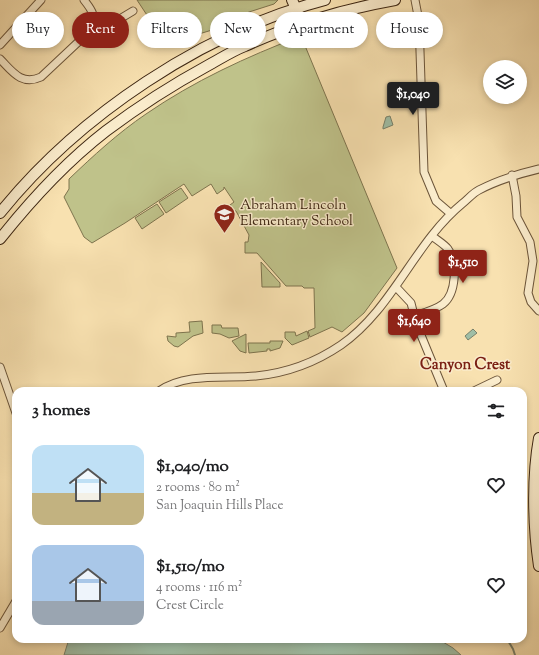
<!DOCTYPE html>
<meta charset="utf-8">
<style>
:root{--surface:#fff;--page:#f2f2f2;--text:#202124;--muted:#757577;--accent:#8f2418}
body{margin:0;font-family:"Sorts Mill Goudy",serif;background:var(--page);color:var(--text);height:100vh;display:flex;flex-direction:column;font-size:15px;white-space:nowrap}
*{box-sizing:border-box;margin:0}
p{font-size:13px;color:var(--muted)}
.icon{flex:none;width:22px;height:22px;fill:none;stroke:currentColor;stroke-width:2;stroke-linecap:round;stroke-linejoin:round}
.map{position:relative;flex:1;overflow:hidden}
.panel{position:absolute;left:12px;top:387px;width:515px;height:256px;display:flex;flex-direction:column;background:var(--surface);border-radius:12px;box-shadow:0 2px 6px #0003}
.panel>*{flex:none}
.banner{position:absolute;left:12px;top:12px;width:515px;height:36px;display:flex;gap:8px}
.fabs{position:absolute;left:483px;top:60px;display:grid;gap:8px}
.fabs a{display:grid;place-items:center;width:44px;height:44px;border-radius:50%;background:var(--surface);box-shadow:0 2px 6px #0003;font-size:20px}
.price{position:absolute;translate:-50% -34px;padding:0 9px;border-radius:4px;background:var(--accent);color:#fff;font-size:13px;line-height:26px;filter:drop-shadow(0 1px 2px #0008)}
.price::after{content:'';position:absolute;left:50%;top:24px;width:12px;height:9px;margin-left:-6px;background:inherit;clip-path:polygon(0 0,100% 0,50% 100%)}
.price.on{background:#222;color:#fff}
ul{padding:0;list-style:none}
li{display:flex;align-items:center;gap:12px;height:100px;padding:0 20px}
li span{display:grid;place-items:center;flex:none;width:112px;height:80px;border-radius:12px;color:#555}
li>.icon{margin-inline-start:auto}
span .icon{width:48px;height:48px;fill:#fffc;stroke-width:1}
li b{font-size:17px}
h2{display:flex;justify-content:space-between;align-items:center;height:48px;padding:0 20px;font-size:17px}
.chip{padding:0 14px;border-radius:18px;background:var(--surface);box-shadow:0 2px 6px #0003;font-size:14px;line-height:36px}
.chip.on{background:var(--accent);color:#fff}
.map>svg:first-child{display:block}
</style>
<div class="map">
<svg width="539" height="655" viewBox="0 0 539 655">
<rect width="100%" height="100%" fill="#f8e1b0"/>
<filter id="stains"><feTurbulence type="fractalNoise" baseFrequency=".005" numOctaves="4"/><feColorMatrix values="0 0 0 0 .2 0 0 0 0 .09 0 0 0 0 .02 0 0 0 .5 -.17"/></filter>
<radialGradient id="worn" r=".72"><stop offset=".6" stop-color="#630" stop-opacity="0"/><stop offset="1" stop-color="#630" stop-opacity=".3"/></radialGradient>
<path fill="#bfc28a" stroke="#7e744e" d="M137 0H278L274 4 249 12 212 30 166 44Z
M301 36 397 268 364 313 342 332 332 327 310 337 308 331 315 328 314 288H304L302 286H286L257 253H245V242H248L249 235 236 211 226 208 234 202 224 187V189L217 194 211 184 192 196 184 184 125 223 92 243 84 237 64 197 69 189V179C93 156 118 133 146 114 194 81 246 57 301 36Z
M181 188 188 198 166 213 159 202Z
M157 204 164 214 142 229 135 218Z
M261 262 280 283V287H262Z
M202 321 203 333 193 336 178 347 174 346 168 341 167 336 176 337V333L190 332 189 322Z
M212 325H221L222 328H238L239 336 229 338 220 334 212 333Z
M307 331 309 338 292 345 285 338V332H295L296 336Z
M246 334V353L240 351 232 341Z
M270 341H283L280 348 270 351V349H267V351L249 353 248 343H270Z"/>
<path fill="#9fbea6" stroke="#78816b" d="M390 116 393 125 383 129V127L386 117Z
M473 329 477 333 468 340 465 336Z
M69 639H438L453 648 461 655H64Z"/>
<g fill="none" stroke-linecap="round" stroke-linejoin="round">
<path stroke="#78816b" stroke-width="2" d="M507 639 513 649 515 655
M47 640 48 639"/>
<defs>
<path id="street" d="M415 0 419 21 424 172 436 201 450 213
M94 24 104 26H108L133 11
M0 45 41 0
M0 59C12 71 21 86 41 77L91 30C97 17 92 10 84 0
M512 175 516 196 517 217 530 242 533 261 528 293 531 302 539 311
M396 287 411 303 416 323 444 391
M414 316C423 313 435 310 443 304 456 294 458 263 448 249 444 244 437 240 432 236
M0 367 16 413
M159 391C186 372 225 379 256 376 287 373 316 362 341 345 393 309 414 243 463 203 468 199 473 193 479 190 498 180 518 174 539 169
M474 391 497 380
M0 628 16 601"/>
<path id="secondary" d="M292 0 303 24
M0 213C79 115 203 32 325 0
M0 239C31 200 66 162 106 131 138 107 172 85 207 66 220 59 232 51 245 46 291 25 345 9 395 0
M539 438C532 477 533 526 539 566"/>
</defs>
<use href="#street" stroke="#6c553a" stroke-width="9"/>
<use href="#secondary" stroke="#3d2612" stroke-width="12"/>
<use href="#street" stroke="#faeccc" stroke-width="7"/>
<use href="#secondary" stroke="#faeccc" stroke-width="10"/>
</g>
<defs>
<symbol id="school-pin" viewBox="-11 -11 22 30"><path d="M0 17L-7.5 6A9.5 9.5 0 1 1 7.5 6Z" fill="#8f2418" stroke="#faeccc"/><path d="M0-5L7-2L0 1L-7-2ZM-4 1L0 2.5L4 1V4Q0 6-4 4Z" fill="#fff"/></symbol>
</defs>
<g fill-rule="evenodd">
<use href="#school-pin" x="212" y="202" width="25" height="34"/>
</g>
<g text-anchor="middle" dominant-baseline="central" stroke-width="3" stroke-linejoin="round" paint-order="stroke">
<g font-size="14" fill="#3d2612" stroke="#faeccc" text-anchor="start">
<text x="240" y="206">Abraham Lincoln<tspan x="240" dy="16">Elementary School</tspan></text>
</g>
<g font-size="15" font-weight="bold" fill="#7a1f14" stroke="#faeccc">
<text x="465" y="365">Canyon Crest</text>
</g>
</g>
<rect width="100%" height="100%" filter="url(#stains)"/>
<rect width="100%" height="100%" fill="url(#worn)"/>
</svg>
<div class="fabs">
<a><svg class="icon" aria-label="layers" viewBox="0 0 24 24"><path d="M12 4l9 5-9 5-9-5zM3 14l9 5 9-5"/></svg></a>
</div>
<b class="price on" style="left:413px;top:116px">$1,040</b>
<b class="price" style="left:463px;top:284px">$1,510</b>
<b class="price" style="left:414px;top:343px">$1,640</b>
<div class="banner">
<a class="chip">Buy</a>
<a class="chip on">Rent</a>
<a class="chip">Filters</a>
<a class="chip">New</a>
<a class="chip">Apartment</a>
<a class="chip">House</a>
</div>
<section class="panel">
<h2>3 homes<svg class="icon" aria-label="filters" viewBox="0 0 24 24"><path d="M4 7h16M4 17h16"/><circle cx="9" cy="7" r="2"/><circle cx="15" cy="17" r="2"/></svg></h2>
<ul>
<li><span style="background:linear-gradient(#bfe0f5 60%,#c2b280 0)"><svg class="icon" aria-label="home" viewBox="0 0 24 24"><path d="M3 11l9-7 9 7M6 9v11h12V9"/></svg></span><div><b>$1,040/mo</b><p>2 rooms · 80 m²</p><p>San Joaquin Hills Place</p></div><svg class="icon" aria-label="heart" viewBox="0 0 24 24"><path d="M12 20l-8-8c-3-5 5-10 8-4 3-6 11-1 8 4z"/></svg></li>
<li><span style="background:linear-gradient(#a9c7e8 70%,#9aa5b1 0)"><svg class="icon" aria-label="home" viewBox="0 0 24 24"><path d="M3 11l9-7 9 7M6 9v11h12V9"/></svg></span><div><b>$1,510/mo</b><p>4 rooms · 116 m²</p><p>Crest Circle</p></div><svg class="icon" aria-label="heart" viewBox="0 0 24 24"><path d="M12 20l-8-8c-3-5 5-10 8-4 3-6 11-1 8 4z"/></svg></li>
</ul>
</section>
</div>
